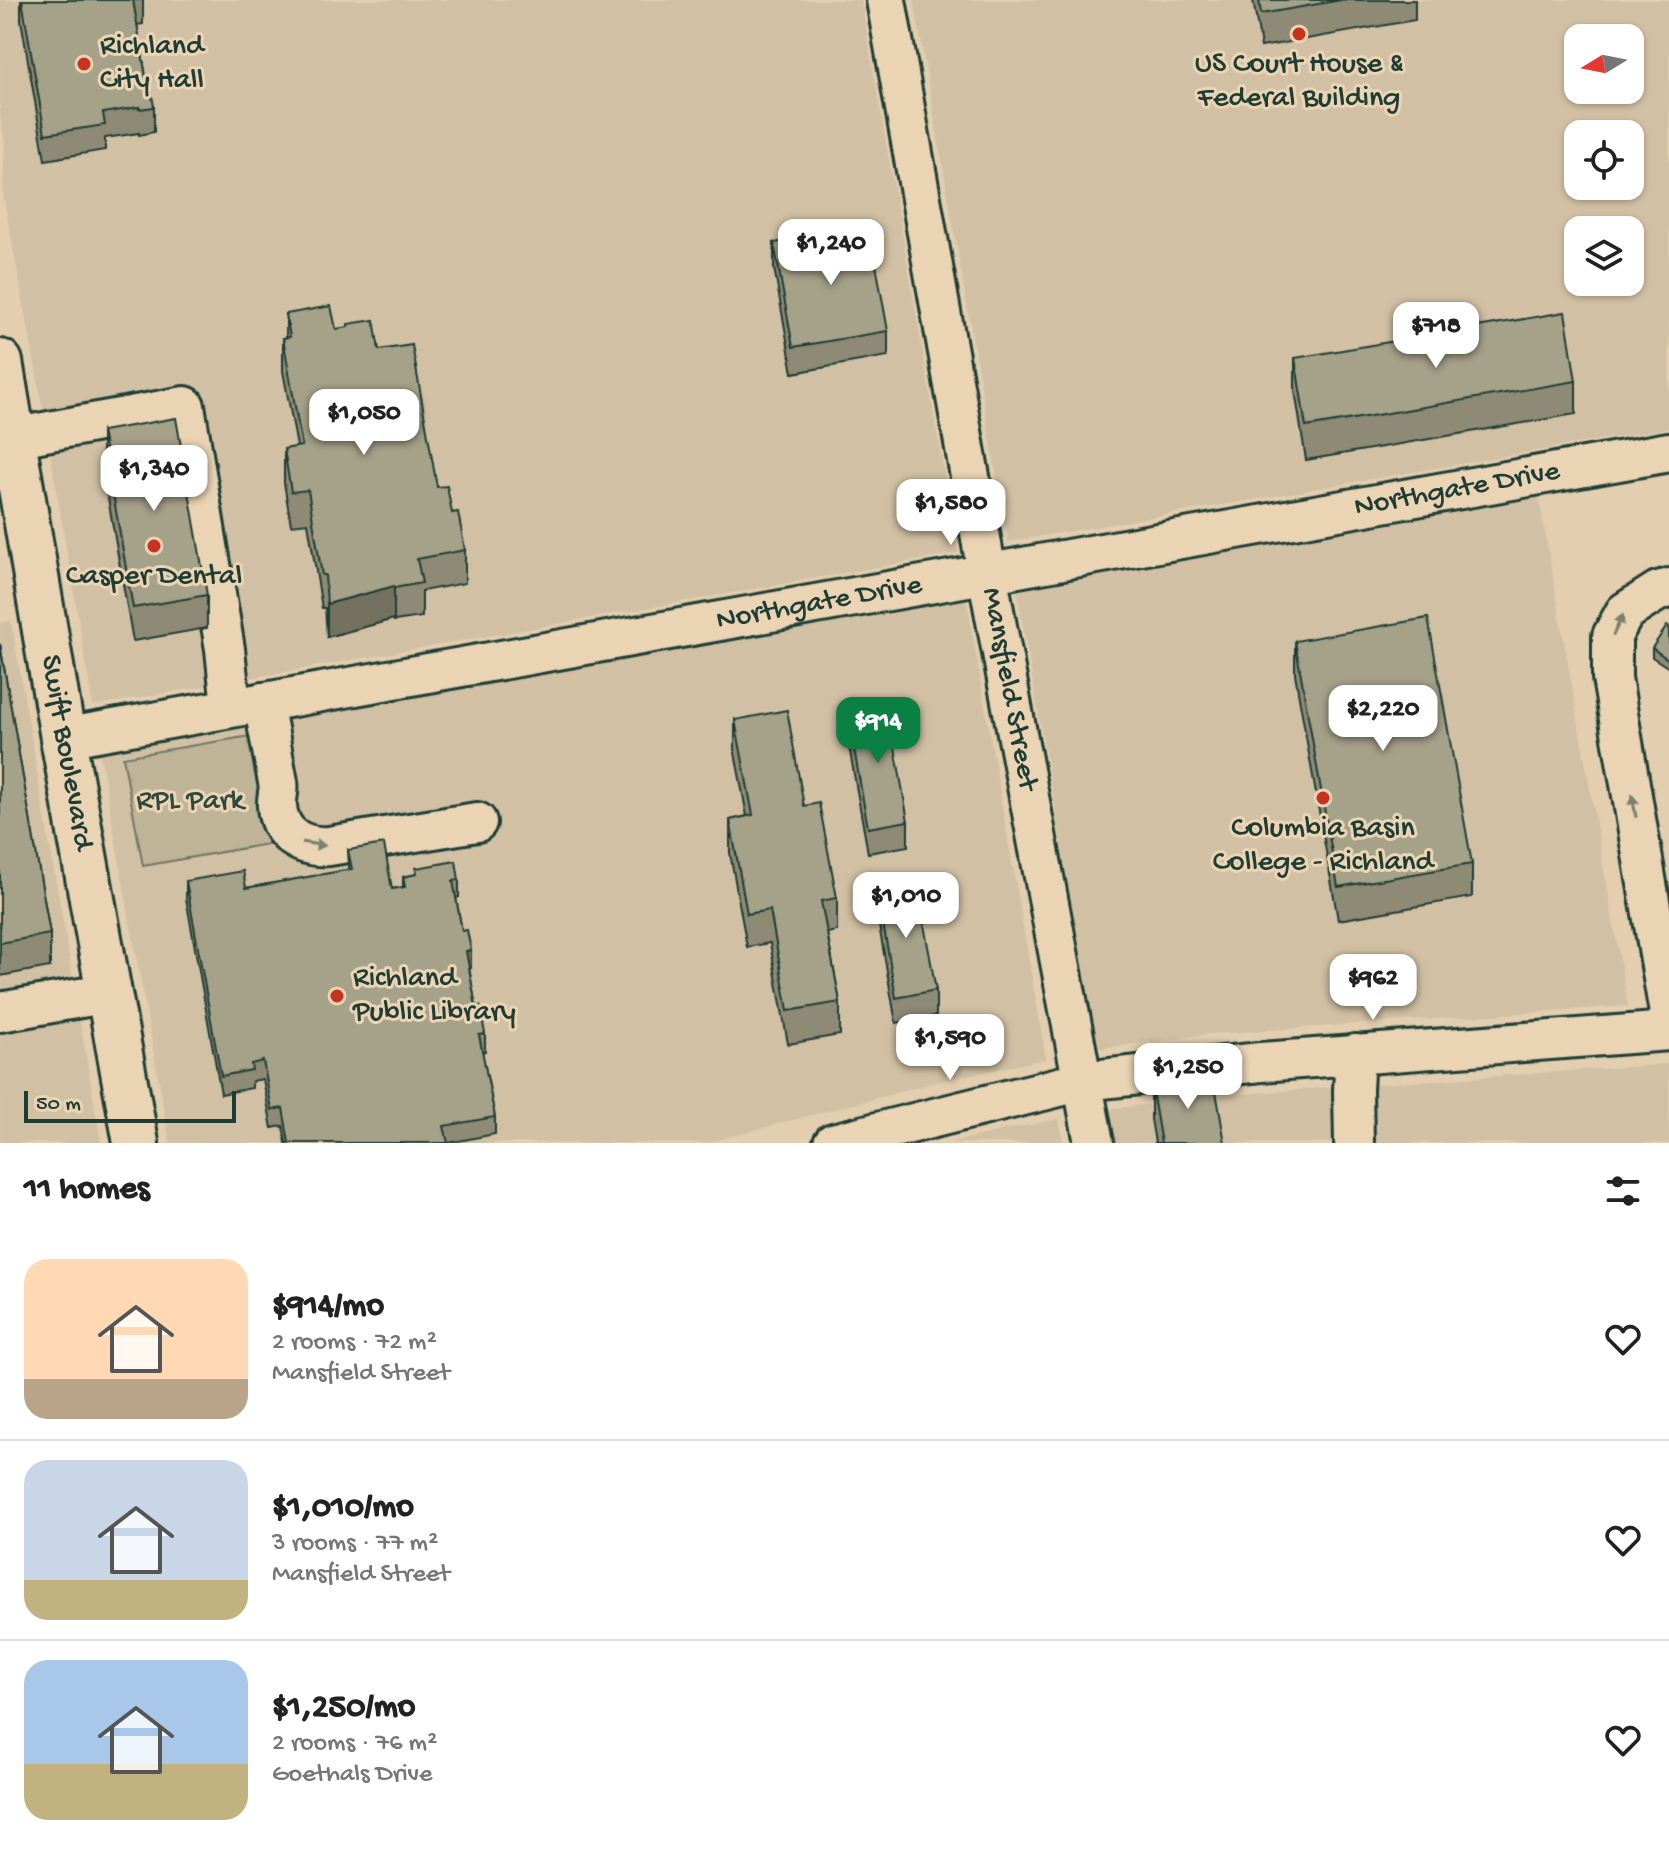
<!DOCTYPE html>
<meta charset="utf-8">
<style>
:root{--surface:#fff;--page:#f6f6f6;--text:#222;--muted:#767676;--line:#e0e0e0;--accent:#0b8043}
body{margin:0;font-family:"Gochi Hand",sans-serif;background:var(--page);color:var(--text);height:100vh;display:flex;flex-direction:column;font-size:30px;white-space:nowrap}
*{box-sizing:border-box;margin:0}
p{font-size:26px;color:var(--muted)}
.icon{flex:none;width:44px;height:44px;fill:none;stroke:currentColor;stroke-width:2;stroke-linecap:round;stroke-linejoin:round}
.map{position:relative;height:1143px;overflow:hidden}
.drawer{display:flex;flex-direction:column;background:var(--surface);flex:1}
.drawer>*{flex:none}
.needle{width:52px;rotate:260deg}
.buttons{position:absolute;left:1564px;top:24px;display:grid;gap:16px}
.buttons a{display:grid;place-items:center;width:80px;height:80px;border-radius:16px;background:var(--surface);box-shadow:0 2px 6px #0004;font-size:40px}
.scale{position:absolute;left:24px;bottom:20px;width:212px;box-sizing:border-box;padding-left:8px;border:4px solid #1f3d34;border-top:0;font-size:22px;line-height:28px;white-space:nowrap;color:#1f3d34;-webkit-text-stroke:6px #ebd4b4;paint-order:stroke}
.price{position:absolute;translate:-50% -68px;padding:0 18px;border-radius:16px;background:#fff;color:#222;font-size:26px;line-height:52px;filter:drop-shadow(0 2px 4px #0008)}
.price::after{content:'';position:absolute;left:50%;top:48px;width:24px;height:18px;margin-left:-12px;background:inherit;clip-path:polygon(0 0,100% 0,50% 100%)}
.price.on{background:var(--accent);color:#fff}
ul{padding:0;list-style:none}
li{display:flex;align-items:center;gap:24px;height:200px;padding:0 24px}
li+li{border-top:2px solid var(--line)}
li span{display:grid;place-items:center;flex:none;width:224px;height:160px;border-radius:24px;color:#555}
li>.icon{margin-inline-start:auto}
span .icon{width:96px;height:96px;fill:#fffc;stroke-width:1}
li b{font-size:34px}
h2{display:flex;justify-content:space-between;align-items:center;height:96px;padding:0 24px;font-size:34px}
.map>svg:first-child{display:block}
</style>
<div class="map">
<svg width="1669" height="1143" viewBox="0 0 1669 1143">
<rect width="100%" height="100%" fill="#e3ceaf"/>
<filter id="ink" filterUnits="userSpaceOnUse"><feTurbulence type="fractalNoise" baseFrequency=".0125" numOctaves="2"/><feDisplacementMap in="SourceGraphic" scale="16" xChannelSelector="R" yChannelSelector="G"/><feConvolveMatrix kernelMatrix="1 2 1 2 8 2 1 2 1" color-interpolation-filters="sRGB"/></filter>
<g filter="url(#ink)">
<path fill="#d1c0a4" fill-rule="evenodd" d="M0 0H861L958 553 93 706 37 375 3 194 5 144 0 115Z
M914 0H1669V428L1008 542ZM1578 38H1630V90H1578ZM1578 134H1630V186H1578ZM1578 230H1630V282H1578Z
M1539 498 1628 1006 1209 1034 1097 1049 1017 591Z
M966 597 1046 1059 948 1079 706 1143H170L100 754Z
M11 621 101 1143H0V623Z
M1669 1064V1143H1115L1109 1109 1225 1095Z
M1059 1119 1063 1143H950L1000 1131Z"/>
<path fill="#bfb398" stroke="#6f7866" stroke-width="2" d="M257 735 284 841 143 866 123 757Z"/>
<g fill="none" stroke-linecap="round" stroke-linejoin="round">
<defs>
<g id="minor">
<path id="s1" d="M886 0 987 573 1094 1143"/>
<path d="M12 438 185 406 225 649 231 707"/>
<path d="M1669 588 1658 591 1625 612 1612 636V678L1669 1013"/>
<path d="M263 702C268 729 273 755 278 782 280 790 276 798 277 806 279 835 302 848 329 846L477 822"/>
<path id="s2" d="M63 738 1669 452"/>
<path d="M0 1012 109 993"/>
<path d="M833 1143 1083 1081 1261 1062 1669 1031"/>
<path d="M1354 1143 1353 1090 1355 1054"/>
</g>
<g id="major">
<path id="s3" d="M0 362 63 738 136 1143"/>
</g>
</defs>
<use href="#minor" stroke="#1f3d34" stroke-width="44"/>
<use href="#major" stroke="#1f3d34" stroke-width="50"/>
<use href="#minor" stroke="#ebd4b4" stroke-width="38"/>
<use href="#major" stroke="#ebd4b4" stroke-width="44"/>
</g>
<path fill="#8f8a76" stroke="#1f3d34" stroke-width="2" d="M21 0H143V24L137 25 146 77 154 107V132L139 135V133L105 138V150L45 160 21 20Z
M1253 0H1415V20L1261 47Z
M774 243 888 331V356L793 373 774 268Z
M286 314 336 329 379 350 437 487 452 513 465 550V583L422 591V617L394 621V619L327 637 325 608H322L308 523 291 525 284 483V449L297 447 283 371V338H286Z
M1295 358 1576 381V414L1306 460 1295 391Z
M102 431 207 595V628L133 641 102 464Z
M1669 627V668L1652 657V648Z
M1295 641 1472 864V897L1338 920 1295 674Z
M0 644 50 934V967L0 976Z
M847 709 908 821V846L868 853 847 735Z
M735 720 804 806 837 898V931L827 933 840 1002V1035L788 1044 770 943 747 947 730 853V820L747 816 735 753Z
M348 850 392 889 403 887V877L416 874V868L459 880V897L456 898 462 931 471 968H469L476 1007 485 1034V1051L482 1052 495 1117V1134L448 1143H286L283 1126 272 1128 263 1079 252 1081V1088L221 1094 186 898V881L246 888 349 870Z
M877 888 936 990V1016L896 1023 877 914Z
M1151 1085 1225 1143H1155L1151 1119Z"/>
<path fill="#747160" stroke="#1f3d34" stroke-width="2" d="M394 586V619L327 637V604Z
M471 950V968L466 969V951Z"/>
<path fill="#a6a189" stroke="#1f3d34" stroke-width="2" d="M22 0H133L146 77H149L154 107 139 109V107L103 113 105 125 45 134Z
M1259 0H1341L1261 14Z
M869 226 888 331 793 347 774 243Z
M331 306 336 329 348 327V324L374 320 379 350 412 345 437 487 447 486 452 513 458 512 465 550 417 559 422 583 394 588V586L327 604 325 575H322L308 490 291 492 284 449 302 446 283 338 290 337 286 314Z
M1565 312 1576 381 1306 427 1295 358Z
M176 418 207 595 133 608 102 431Z
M1428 618 1472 864 1338 887 1295 641Z
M1667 626 1669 627V660L1652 648Z
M0 644 50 934 0 943Z
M887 702 908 821 868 828 847 709Z
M787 710 804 806 819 803 837 898 821 901 840 1002 788 1011 770 910 747 914 730 820 753 815 735 720Z
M384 844 392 889 405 887 403 877 417 874 416 868 456 861 459 880 453 881 462 931 467 930 471 950 466 951 476 1007 480 1006 485 1034 479 1035 495 1117 444 1126 448 1143H289L283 1108 272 1110 263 1061 251 1064 252 1070 221 1076 186 881 243 871 246 888 352 869 348 850Z
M916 881 936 990 896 998 877 888Z
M1213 1074 1225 1143H1161L1151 1085Z"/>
<defs><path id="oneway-solid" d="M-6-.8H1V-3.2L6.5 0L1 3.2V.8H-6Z" transform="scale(2)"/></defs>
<g fill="#7b816e">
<use href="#oneway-solid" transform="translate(1618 625) rotate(-64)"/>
<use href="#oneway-solid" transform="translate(1634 806) rotate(-100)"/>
<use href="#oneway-solid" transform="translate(314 844) rotate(9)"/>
</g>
</g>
<g fill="#c8321e" stroke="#ebd4b4" stroke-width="3">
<circle cx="1299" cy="34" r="8"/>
<circle cx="84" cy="64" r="8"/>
<circle cx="154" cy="546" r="8"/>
<circle cx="1323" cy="798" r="8"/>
<circle cx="337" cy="996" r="8"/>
</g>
<g text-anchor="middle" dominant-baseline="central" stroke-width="6" stroke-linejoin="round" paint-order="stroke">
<g font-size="30" fill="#1f3d34" stroke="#ebd4b4">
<text x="100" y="47" text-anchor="start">Richland<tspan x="100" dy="34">City Hall</tspan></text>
<text x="1299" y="65">US Court House &amp;<tspan x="1299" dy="34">Federal Building</tspan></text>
<text x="154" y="577">Casper Dental</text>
<text x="1323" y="829">Columbia Basin<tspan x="1323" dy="34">College - Richland</tspan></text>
<text x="353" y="979" text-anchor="start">Richland<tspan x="353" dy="34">Public Library</tspan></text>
</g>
<g font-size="30" fill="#1f3d34" stroke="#ebd4b4">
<text stroke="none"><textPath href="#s2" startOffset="1416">Northgate Drive</textPath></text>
<text stroke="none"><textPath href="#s2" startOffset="768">Northgate Drive</textPath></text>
<text stroke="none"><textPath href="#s1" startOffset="700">Mansfield Street</textPath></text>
<text stroke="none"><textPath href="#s3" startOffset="396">Swift Boulevard</textPath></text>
</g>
<g font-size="30" fill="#2f493e" stroke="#ebd4b4">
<text x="190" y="802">RPL Park</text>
</g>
</g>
</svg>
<div class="buttons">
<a><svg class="needle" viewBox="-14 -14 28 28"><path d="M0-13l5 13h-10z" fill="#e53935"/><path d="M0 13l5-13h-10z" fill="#767676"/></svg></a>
<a><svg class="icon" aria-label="locate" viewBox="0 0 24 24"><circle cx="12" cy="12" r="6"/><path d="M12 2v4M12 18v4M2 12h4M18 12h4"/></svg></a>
<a><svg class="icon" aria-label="layers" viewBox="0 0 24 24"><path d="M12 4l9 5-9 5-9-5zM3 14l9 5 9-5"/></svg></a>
</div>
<div class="scale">50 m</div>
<b class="price" style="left:831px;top:287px">$1,240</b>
<b class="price" style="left:1436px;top:370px">$718</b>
<b class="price" style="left:364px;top:457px">$1,050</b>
<b class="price" style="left:154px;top:513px">$1,340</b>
<b class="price" style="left:951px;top:547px">$1,580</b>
<b class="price" style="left:1383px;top:753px">$2,220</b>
<b class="price on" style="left:878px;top:765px">$914</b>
<b class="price" style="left:906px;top:940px">$1,010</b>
<b class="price" style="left:1373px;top:1022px">$962</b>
<b class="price" style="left:950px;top:1082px">$1,590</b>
<b class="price" style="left:1188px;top:1111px">$1,250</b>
</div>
<section class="drawer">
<h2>11 homes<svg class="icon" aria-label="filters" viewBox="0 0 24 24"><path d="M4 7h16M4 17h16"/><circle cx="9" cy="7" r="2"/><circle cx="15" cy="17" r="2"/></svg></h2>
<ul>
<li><span style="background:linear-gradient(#ffd9b3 75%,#b9a48a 0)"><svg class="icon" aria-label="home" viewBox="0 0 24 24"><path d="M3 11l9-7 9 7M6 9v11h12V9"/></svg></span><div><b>$914/mo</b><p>2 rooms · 72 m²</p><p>Mansfield Street</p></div><svg class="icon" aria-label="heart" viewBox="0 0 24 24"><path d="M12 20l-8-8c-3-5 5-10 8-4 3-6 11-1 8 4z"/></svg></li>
<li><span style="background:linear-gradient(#c9d6e8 75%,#c2b280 0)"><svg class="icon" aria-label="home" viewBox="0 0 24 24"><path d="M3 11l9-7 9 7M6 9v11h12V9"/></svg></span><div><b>$1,010/mo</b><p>3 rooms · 77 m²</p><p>Mansfield Street</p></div><svg class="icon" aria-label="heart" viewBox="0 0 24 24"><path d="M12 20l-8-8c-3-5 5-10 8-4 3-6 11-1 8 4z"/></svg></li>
<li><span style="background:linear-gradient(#a9c7e8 65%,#c2b280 0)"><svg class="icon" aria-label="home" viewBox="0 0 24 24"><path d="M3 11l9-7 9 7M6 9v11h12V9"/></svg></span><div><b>$1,250/mo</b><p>2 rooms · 76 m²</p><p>Goethals Drive</p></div><svg class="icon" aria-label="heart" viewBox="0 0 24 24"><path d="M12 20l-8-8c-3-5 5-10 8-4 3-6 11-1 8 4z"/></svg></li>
</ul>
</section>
